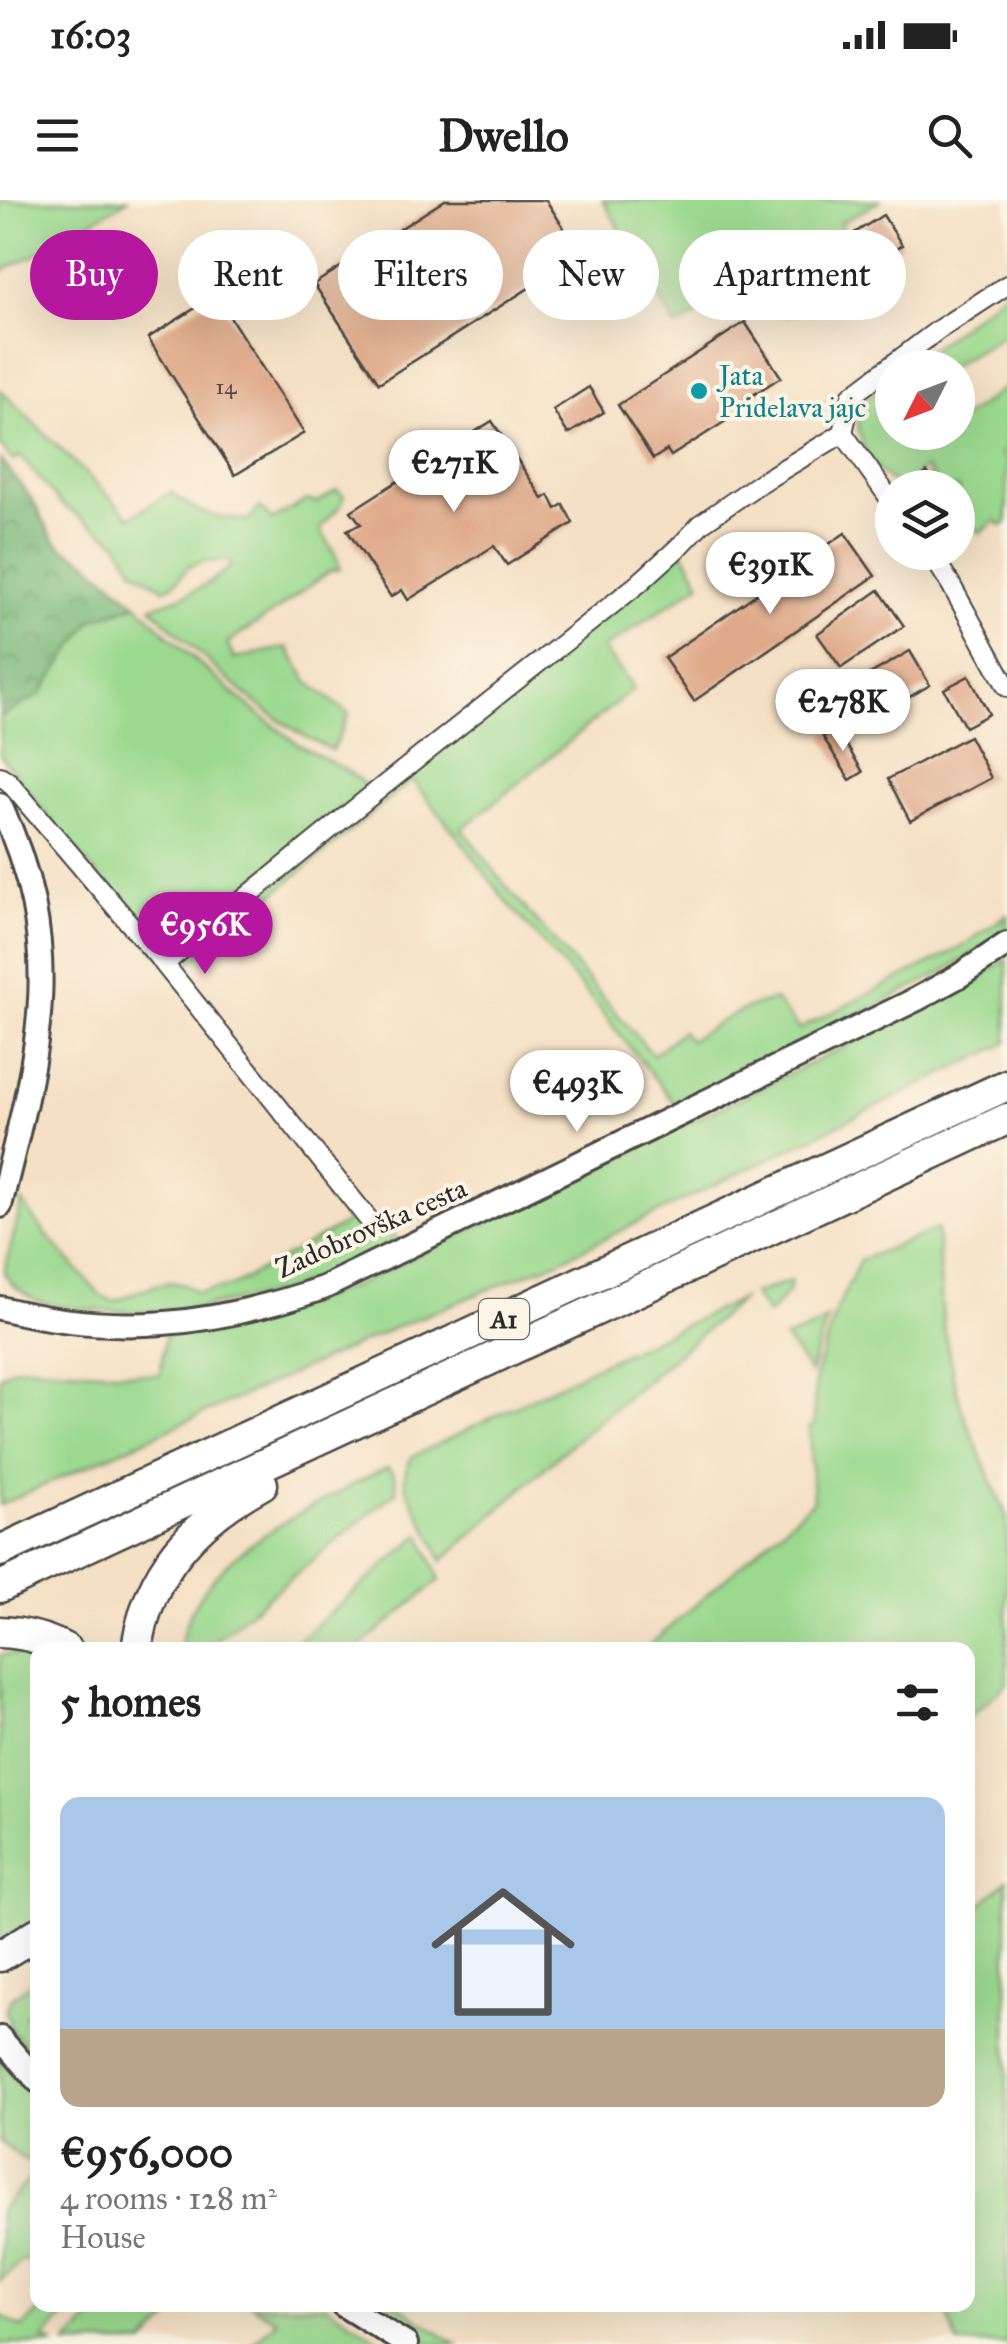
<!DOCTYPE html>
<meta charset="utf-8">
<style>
:root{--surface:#fff;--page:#f2f2f2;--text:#222;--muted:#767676;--line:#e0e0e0;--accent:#b5179e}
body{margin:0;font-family:"IM FELL Great Primer",serif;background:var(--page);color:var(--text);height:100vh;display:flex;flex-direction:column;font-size:38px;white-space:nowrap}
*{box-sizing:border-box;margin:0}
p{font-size:32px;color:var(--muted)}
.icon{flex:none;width:55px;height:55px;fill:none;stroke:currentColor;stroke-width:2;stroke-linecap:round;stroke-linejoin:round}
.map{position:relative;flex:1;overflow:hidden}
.side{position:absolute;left:30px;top:1442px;width:945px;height:670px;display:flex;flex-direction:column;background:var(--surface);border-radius:20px;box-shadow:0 10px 40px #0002}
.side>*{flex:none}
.banner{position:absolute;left:30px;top:30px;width:948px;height:90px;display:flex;gap:20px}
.needle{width:65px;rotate:228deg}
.buttons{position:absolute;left:875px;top:150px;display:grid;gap:20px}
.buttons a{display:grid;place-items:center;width:100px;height:100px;border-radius:50%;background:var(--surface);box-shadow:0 10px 40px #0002;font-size:50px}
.price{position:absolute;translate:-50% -85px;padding:0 22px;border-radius:35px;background:#fff;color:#222;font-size:32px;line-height:65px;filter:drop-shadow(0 2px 5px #0008)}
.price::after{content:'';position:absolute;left:50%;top:60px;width:30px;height:22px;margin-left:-15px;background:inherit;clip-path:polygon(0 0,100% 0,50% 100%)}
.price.selected{background:var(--accent);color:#fff}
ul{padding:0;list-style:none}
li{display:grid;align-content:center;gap:20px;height:530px;padding:0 30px}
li+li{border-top:2px solid var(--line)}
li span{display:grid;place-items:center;height:310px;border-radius:20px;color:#555}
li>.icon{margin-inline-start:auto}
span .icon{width:180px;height:180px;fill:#fffc;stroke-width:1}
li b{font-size:42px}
h2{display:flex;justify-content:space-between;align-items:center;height:120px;padding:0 30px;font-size:42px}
.tag{padding:0 35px;border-radius:45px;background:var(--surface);box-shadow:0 10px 40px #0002;font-size:35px;line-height:90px}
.tag.selected{background:var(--accent);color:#fff}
.status{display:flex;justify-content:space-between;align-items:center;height:70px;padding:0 50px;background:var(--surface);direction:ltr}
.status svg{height:28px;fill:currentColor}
header{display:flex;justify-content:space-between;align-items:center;height:130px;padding:0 30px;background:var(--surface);font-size:45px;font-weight:700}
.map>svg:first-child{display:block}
</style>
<div class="status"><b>16:03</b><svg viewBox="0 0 49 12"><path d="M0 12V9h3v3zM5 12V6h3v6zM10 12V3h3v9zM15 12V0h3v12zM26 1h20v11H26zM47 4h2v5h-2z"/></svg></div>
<header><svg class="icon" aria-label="menu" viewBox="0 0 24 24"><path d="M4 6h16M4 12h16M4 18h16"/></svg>Dwello<svg class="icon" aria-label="search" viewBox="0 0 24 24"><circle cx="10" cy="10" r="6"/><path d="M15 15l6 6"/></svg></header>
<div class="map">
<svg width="1007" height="2144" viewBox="0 0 1007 2144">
<defs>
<pattern id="forest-crowns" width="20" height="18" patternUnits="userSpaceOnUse" patternTransform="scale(2.5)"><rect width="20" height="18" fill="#7cb97a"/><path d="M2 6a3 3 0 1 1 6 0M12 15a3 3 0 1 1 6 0" fill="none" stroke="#669764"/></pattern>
</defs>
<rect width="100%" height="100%" fill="#fcf5e5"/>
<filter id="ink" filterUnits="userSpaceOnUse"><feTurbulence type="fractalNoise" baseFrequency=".01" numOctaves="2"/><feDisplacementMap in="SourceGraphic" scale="20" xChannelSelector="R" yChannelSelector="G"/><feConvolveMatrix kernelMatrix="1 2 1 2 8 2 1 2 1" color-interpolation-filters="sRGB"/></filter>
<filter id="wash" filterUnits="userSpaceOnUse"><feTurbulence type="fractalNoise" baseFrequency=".0048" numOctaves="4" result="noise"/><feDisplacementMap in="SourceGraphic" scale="40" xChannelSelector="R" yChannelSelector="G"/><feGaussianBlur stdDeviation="2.25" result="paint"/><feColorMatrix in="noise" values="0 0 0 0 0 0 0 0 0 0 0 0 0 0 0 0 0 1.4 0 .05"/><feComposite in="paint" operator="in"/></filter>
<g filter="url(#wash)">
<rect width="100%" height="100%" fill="#f4e0c4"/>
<path fill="#9bd98f" stroke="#63825d" stroke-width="2.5" d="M0 0H127L33 56 8 67 0 74Z
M603 0H882L840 23 846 37 750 98 742 90 676 127Z
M1007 90V133L950 167 907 168Z
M892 178V232H958V212L962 218 1007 186V248L1001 254 1007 261V323L1002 326 996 321 979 333 958 307V288L941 287 925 268 901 287C877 279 847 231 862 206 869 194 882 186 892 178Z
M0 190 130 317 171 292C197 315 215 318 248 320L260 307 272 320 307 300 317 303 337 290 344 296 342 304 320 328C327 343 337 352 340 369L330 371 277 410 227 443 234 459 287 447 308 482 349 514 332 550C262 518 206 460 151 407 181 398 207 388 231 366L230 361 203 362 188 367 176 382 164 389 134 369 117 342 61 304 20 256 13 261 0 245Z
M683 351 701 383 603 449 634 488 462 629 510 691 653 855 682 831 690 840C715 825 745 805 775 800L799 829 960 748 1007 715V731L942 773 676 905 590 797 505 700 456 634 412 580 179 772 176 763Z
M137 404C187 455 239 501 297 543 318 558 345 566 364 584V591L176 744H164L155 742 61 633 0 555V517L70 449 92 420Z
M1007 759V843L558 1061 394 1128 0 1305V1176L13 1168 23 1166 160 1175 165 1136 255 1122 356 1085 918 811 970 784Z
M308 953 369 1030 383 1020 397 1040 341 1068 279 1093 177 1112 104 1111 60 1106 35 1100 27 1095 13 1085 4 1073 22 1002 44 1032 101 1096 114 1101C142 1092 171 1069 197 1093L232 1086 348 1022 306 957Z
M937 1029 943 1123 953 1176 962 1210 1007 1318V1484L968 1518V1450H644L813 1301 809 1228 814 1226 815 1177 836 1111 860 1060Z
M791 1081 789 1091 768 1115 753 1094Z
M743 1098 562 1252 442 1361 435 1343 406 1288C403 1276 406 1268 412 1257L603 1163Z
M827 1119 810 1173 785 1138C801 1132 813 1130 827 1119Z
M388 1268 395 1276 397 1291 203 1450H180C188 1374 271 1327 332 1296 351 1286 369 1275 388 1268Z
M421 1334 440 1380 356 1450H287Z
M14 1454 38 1458 37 1721 0 1743V1455Z
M1007 1680V2144H958L944 2105H968V1716Z
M37 1778V1804L25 1815 37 1840V1860L12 1831 6 1811 11 1799Z
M0 1861 37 1902V1969L0 1942Z
M37 1972V2069L24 2059 0 2081V2009Z
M46 2105H75L44 2139 55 2144H0V2115L22 2128Z
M87 2105H184L144 2144H67L98 2113Z
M252 2105H325L387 2144H252L277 2120Z
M368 2105H397L457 2144H432Z"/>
<path fill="url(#forest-crowns)" stroke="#547252" stroke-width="2.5" d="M0 259 33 301 53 339 62 347 88 362 137 404 92 420 41 494 0 517Z"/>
<g id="blocks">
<path fill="#dfaa8a" d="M445 0H546L581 55 379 183 314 84Z
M883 15 902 45 785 118 766 89Z
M216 95 304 233 235 275 148 138Z
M745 122 781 177 725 213 729 219 671 256 667 250 653 259 618 205Z
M589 187 604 212 568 234 553 210Z
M492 221 543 299 549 295 556 309 563 304 573 323 507 365 494 346 408 400 402 390 391 397 347 330 361 324 351 311Z
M927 272 939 288H908Z
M845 333 875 376 694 501 664 458Z
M879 390 904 426 841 468 817 434Z
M910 451 930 485 861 525 841 491Z
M969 476 989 514 965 527 944 489Z
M836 528 863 572 850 580 823 537Z
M969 536 991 578 910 621 888 579Z"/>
</g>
</g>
<g filter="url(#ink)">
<use href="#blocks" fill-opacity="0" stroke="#494642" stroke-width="2.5"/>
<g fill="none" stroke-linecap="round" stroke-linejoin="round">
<defs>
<path id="street" d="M892 302 843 233 851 196 938 130 1007 85
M930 352 950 383 1007 487
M0 576 9 582 164 764 369 1020
M164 764 383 586 638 384 682 344 702 323 757 285 843 233"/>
<path id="secondary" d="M0 605C69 752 37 857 0 1006
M0 1108C115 1137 212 1126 323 1088L917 799 959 776 1007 744
M0 1838 38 1881
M343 2105 406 2144"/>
<path id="highway" d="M0 1351 1007 885
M0 1387 1007 919
M0 1432C24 1433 45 1438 67 1450
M137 1450C147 1371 195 1321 262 1284
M0 1756 38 1733"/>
</defs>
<use href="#street" stroke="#494642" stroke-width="22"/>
<use href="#secondary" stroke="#494642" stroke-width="28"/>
<use href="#highway" stroke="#494642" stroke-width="35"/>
<use href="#street" stroke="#fff" stroke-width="18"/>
<use href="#secondary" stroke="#fff" stroke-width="22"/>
<use href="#highway" stroke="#fff" stroke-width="30"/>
</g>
</g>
<circle fill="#0f9aa8" stroke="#fcf5e5" stroke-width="4" cx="699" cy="191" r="10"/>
<g text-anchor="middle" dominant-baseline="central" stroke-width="8" stroke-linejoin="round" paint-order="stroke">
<g font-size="22" fill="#584b43">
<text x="226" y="186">14</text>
</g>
<rect fill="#fcf5e5" stroke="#6a6863" stroke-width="2.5" x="479" y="1099" width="50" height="40" rx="8"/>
<g font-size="25" font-weight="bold" fill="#2b2b2b">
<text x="504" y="1119">A1</text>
</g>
<g font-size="28" fill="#0d838f" stroke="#fcf5e5" text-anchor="start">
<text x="719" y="175">Jata<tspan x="719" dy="32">Pridelava jajc</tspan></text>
</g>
<g font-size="28" fill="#2b2b2b" stroke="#fcf5e5">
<text transform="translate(371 1028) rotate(-24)">Zadobrovška cesta</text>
</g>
</g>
</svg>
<div class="buttons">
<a><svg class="needle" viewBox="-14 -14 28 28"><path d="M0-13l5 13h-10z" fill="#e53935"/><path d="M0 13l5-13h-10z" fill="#767676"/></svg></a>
<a><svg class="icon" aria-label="layers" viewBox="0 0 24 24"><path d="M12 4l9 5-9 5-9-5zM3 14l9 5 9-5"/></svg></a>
</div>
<b class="price" style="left:454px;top:315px">€271K</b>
<b class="price" style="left:770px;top:417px">€391K</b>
<b class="price" style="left:843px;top:554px">€278K</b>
<b class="price selected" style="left:205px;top:777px">€956K</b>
<b class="price" style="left:577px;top:935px">€493K</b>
<div class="banner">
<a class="tag selected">Buy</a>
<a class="tag">Rent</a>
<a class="tag">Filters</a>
<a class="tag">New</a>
<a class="tag">Apartment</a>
</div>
<section class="side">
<h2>5 homes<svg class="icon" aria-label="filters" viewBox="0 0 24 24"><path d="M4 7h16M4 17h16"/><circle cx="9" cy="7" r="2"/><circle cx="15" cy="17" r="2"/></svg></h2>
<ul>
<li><span style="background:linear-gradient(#a9c7e8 75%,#b9a48a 0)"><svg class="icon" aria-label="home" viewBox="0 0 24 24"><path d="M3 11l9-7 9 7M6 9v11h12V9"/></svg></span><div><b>€956,000</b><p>4 rooms · 128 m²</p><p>House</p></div></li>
</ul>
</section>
</div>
